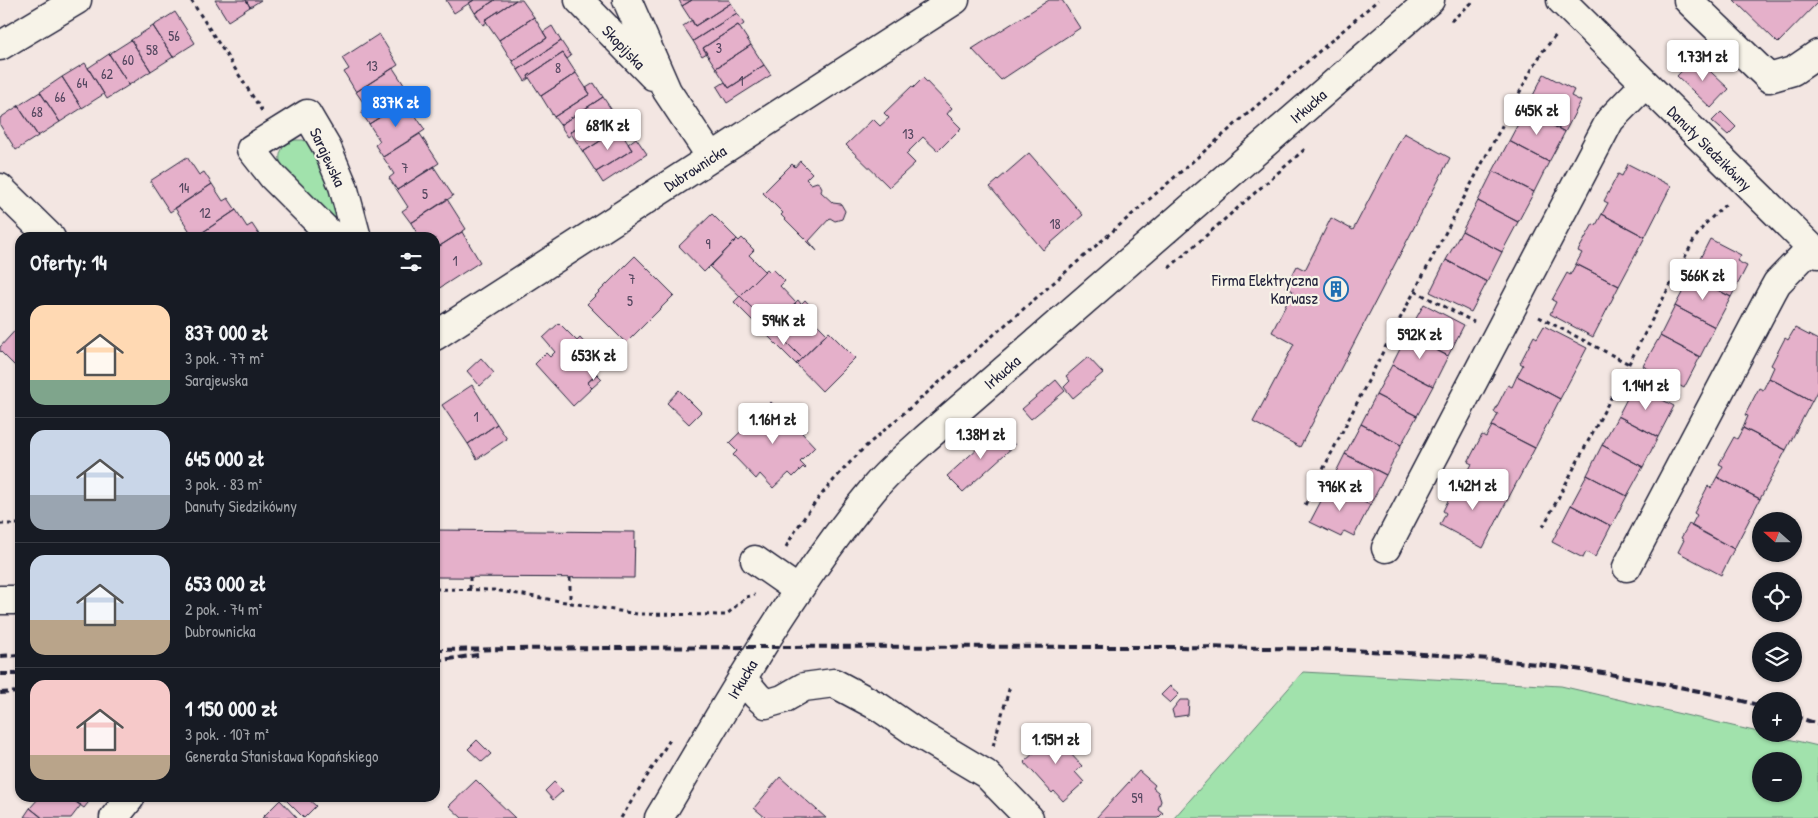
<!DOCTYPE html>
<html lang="pl">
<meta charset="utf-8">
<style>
:root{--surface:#171b24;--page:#242831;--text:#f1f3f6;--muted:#9ea1a6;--line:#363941;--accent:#1a73e8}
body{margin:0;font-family:"Patrick Hand",sans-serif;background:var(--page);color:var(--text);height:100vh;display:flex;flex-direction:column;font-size:19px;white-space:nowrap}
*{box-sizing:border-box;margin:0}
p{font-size:16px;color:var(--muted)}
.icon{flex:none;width:28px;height:28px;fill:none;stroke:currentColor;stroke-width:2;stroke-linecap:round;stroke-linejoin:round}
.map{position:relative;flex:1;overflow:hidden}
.drawer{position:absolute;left:15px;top:232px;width:425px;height:570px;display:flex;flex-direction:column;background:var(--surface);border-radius:15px;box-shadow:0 1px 4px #0004}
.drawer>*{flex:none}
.needle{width:32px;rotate:291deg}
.buttons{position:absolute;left:1752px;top:512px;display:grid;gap:10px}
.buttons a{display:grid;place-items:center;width:50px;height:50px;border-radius:50%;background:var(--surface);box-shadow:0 1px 4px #0004;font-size:25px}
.price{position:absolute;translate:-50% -42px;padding:0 11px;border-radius:5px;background:#fff;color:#222;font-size:16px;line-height:32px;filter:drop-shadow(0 1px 2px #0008)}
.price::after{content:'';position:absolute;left:50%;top:30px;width:15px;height:11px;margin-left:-8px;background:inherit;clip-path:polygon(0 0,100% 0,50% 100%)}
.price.current{background:var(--accent);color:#fff}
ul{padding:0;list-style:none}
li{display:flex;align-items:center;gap:15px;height:125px;padding:0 15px}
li+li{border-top:1px solid var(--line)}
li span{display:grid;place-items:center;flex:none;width:140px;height:100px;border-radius:15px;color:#555}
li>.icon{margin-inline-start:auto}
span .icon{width:60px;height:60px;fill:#fffc;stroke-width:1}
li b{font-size:21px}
h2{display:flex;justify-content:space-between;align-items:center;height:60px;padding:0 15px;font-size:21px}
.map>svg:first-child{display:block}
</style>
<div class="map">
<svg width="1818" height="818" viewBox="0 0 1818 818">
<rect width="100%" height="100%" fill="#f3e6e2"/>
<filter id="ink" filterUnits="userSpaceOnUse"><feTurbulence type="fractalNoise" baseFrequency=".02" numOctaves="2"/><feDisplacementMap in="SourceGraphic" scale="10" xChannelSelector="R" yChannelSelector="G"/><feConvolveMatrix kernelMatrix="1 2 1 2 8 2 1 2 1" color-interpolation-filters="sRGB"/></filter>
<g filter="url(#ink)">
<path fill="#a1e2ac" stroke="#628274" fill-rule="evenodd" d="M294 140H303L311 144 351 234 346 237 281 165C277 153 283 144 294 140Z
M1303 672 1561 686 1818 746V818H1174ZM1761 761H1794V794H1761Z"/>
<path fill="#e5b0ca" stroke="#22223b" d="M215 0H246L250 7 228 21Z
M246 0H261L250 7Z
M446 0H474L454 13Z
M474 0H495L475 13 469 3Z
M495 0H516L485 20 487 22 483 25 475 13Z
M516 0H522L534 17 499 40 485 20Z
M679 0H692L682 6Z
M692 0H729L731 3 695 26 682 6Z
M1049 0H1062L1080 28 1001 80 972 49Z
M1734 0H1818V2L1778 43Z
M731 3 737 13 693 41 683 26 692 20 695 26Z
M175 12 195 43 173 57 153 26Z
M737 13 744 24 740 27 738 25 703 48 707 53 702 56 693 41Z
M534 17 547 38 512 61 499 40Z
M738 25 751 45 716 68 703 48Z
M153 26 173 57 151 71 131 40Z
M552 26 561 41 518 70 512 61 547 38 543 32Z
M379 34 398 65 356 92 344 72 349 69 342 58Z
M131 40 151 71 129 85 109 54Z
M561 41 571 56 567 59 563 53 528 76 529 78 525 81 518 70Z
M751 45 764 65 729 88 716 68Z
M563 53 576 73 541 96 528 76Z
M109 54 129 85 107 99 88 68Z
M1695 57 1729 89 1711 108 1677 76Z
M85 63 104 94 82 108 62 77Z
M764 65 771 75 727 103 717 87 725 82 729 88Z
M393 68 412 97 369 124 361 112 367 108 356 92Z
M576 73 590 94 554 117 541 96Z
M1544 74 1574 90 1571 96 1581 101 1565 132 1525 111Z
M62 77 82 108 60 122 40 92Z
M923 78 952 108 947 114 961 128 938 151 923 137 906 154 915 163 889 187 846 145 873 119 880 126 889 118 884 113 912 86 913 88Z
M594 83 603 97 560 125 554 117 590 94 586 88Z
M40 92 60 122 38 136 18 106Z
M603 97 613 112 609 115 605 109 570 132 572 134 568 137 560 125Z
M406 101 425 130 383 157 375 145 380 141 369 124Z
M18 106 38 136 16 150 0 125V118Z
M605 109 619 129 583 152 570 132Z
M1525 111 1565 132 1549 162 1509 141Z
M1721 112 1736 127 1728 135 1712 121Z
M619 129 632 150 596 172 583 152Z
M1404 133 1450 158 1300 447 1253 422 1294 344 1272 332 1293 291 1286 287 1297 266 1305 270 1331 218 1353 230Z
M420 134 439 163 397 190 389 178 394 174 383 157Z
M636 138 647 154 603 183 596 172 632 150 628 144Z
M1509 141 1549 162 1534 192 1493 171Z
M1029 153 1083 215 1043 250 990 187Z
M187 157 199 175 204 172 212 184 170 212 150 181Z
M800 161 812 173 806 179 811 184 817 182 820 184 822 188 821 192 833 203 841 204 845 211 842 219 835 221 830 218 809 241 817 251 781 215 783 213 763 193 792 164 795 167Z
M1628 164 1671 186 1645 237 1602 214 1608 203 1604 201 1618 174 1622 176Z
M434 167 453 196 411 223 402 211 408 207 397 190Z
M1493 171 1534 192 1518 222 1478 201Z
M212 184 223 201 228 198 236 210 194 238 175 208Z
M447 199 466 229 435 249V238H420L411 223Z
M1478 201 1518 222 1502 252 1462 231Z
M236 210 247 227 252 224 260 236 258 238H202L200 234Z
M712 214 737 239 704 272 679 246Z
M1602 214 1645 237 1619 286 1576 264 1582 253 1578 251 1593 224 1596 225Z
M1462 231 1502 252 1487 282 1446 260Z
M462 232 480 262 438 289 435 283V249Z
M742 238 754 250 749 255 765 271 740 296 710 267 737 239 739 241Z
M1710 239 1741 255 1737 261 1747 266 1731 297 1691 276Z
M635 256 674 295 626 343 587 304Z
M1446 260 1487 282 1471 312 1430 292Z
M1576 264 1619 286 1593 337 1550 314 1556 302 1552 300 1567 273 1570 275Z
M767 269 770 272 773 269 785 281 780 286 796 303 771 327 740 296Z
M1691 276 1731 297 1715 327 1675 306Z
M740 296 771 327 765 333 734 302Z
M798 300 801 304 805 300 816 312 811 318 827 334 802 358 771 327Z
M1424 304 1464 325 1448 356 1407 335Z
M1675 306 1715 327 1700 357 1660 336Z
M559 323 577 341 580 338 600 360 592 367 597 374 587 383 592 388 573 406 535 364 546 353 550 357 555 352 543 338Z
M20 325V366L18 369 0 351V347Z
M1544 326 1587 348 1560 399 1517 376 1523 365 1520 363 1534 336 1537 338Z
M771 327 802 358 796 364 765 333Z
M1795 328 1818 340V389L1812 401 1769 378 1774 367 1771 365 1785 338 1788 340Z
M829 332 855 358 822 391 796 364Z
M1407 335 1448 356 1433 386 1392 365Z
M1660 336 1700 357 1684 388 1643 366Z
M1088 357 1103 373 1073 398 1064 387 1070 381 1066 376Z
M481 358 494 373 480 386 467 371Z
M1392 365 1433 386 1417 416 1376 395Z
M597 374 602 379 592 388 587 383Z
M1517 376 1560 399 1535 448 1492 426 1498 414 1494 412 1508 385 1512 387Z
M1769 378 1812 401 1786 450 1743 428 1748 416 1745 415 1759 388 1763 390Z
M1056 380 1065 391 1031 419 1022 409Z
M472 385 497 424 468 444 442 405Z
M1634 385 1674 406 1658 437 1618 416Z
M679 390 701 412 689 424 667 403Z
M1376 395 1417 416 1401 445 1361 424Z
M771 402 779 410 783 405 807 429 802 433 815 447 800 462 806 468 805 469 803 467 793 477 789 473 773 488 760 474 756 479 733 455 737 451 729 443Z
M1618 416 1658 437 1643 467 1602 445Z
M497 424 507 439 477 459 468 444Z
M1361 424 1401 445 1386 475 1345 454Z
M1492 426 1535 448 1509 497 1466 475 1472 464 1468 462 1482 435 1486 437Z
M1000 428 1015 445 963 492 947 476Z
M1743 428 1786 450 1760 499 1717 477 1723 466 1719 464 1734 437 1737 439Z
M1602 445 1643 467 1627 496 1587 475Z
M1345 454 1386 475 1370 505 1330 484Z
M1466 475 1509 497 1483 548 1440 525 1446 513 1443 511 1456 484 1460 486Z
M1587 475 1627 496 1611 526 1571 505Z
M1717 477 1760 499 1734 549 1691 526 1697 515 1694 513 1708 486 1711 488Z
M1330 484 1370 505 1354 536 1344 531 1341 537 1310 522Z
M1571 505 1611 526 1595 557 1586 552 1583 558 1552 542Z
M1689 524 1734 549 1721 575 1678 552 1684 540 1681 538Z
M435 530 635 532 634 578 435 577Z
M1170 686 1179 694 1170 703 1161 695Z
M1180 700H1189L1188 715 1174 717 1172 710Z
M1054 730 1064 731 1070 737 1069 743 1073 748 1069 752 1082 766 1075 772 1084 782 1063 801 1054 791 1052 793 1024 762 1047 741 1048 736Z
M477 740 491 754 482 762 468 749Z
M1139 771 1155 785 1153 788 1158 792 1161 801 1158 809 1163 813 1158 818H1096Z
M780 777 826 818H766L754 808Z
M476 780 487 791 515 818H462L449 806Z
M554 782 563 791 553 800 545 791Z
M39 798H70L81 805 71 818H43L30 808Z
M70 798H92L84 808Z
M284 798H307L316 806 304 818Z
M280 800 297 818H262Z
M30 808 41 817 40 818 24 817Z"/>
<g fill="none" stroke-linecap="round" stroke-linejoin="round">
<defs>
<path id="minor" d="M579 0 653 76
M627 0 667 91 711 157
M1561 0 1818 254
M1688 0 1769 78 1793 71 1818 54
M0 46 77 0
M0 188 51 238
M334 238 273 177 251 149 307 114 327 148 343 186 357 238
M435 336 955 0
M1386 548 1610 120 1645 84
M755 560 798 590
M1627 567 1772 292 1777 283 1811 248
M0 600H20
M742 678 757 696 766 704 783 699 804 687 834 683 879 707 914 731 986 774 1029 818
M114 818 130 798
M659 818C727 705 791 588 876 486 890 469 909 454 925 439L1430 0"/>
</defs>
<use href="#minor" stroke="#22223b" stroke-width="31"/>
<path stroke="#22223b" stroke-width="3" stroke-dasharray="4 4" stroke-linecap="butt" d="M191 0 262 111
M1451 21 1475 0
M1169 268 1305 149
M1415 291 1474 322
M1539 317 1629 364
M1626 370 1683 399
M1305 505 1393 332 1532 69 1543 51 1557 34
M0 524H20
M1543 527 1695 238 1705 224 1728 202
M786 547C806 510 835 477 865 447L1378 0
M570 578V603
M435 589 494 590 637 614 726 615 746 597 755 595
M470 589V577
M993 746 1010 686
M621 818 671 738"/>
<use href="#minor" stroke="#f7f3e8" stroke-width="28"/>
<path stroke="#22223b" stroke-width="4" stroke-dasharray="8 4" stroke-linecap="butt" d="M435 650C656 647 876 646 1097 647 1280 647 1463 647 1644 680 1683 688 1723 695 1761 706
M0 656 20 655
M435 661 478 655
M0 674H20
M0 693 20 692
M1794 716 1818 724"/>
</g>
</g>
<defs>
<symbol id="building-ring" viewBox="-11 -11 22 22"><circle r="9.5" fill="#f7f3e8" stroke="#1f6fb2" stroke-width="1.5"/><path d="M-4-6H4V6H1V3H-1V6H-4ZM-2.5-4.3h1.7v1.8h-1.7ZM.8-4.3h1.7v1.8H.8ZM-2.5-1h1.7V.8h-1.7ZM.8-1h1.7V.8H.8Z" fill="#1f6fb2"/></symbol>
</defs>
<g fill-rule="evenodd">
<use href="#building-ring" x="1322" y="275" width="28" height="28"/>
</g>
<g text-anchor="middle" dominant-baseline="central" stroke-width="4.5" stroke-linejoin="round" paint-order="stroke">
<g font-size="14" fill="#53465f">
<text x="174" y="35">56</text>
<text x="719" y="47">3</text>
<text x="152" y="49">58</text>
<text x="128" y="59">60</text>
<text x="372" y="65">13</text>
<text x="558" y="67">8</text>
<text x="107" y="73">62</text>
<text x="741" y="80">1</text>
<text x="82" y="82">64</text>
<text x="60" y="96">66</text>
<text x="37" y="111">68</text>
<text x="908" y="133">13</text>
<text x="405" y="167">7</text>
<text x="184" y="187">14</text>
<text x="425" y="193">5</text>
<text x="205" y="212">12</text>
<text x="1055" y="223">18</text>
<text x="708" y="243">9</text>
<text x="455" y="260">1</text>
<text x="632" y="278">7</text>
<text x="630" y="300">5</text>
<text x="476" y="416">1</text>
<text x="1137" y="797">59</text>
</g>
<g font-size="16" fill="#22223b" stroke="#f7f3e8">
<text transform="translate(624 47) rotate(46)">Skopijska</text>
<text transform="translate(1308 106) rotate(-41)">Irkucka</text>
<text transform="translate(1710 148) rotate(45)">Danuty Siedzikówny</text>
<text transform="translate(328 157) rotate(65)">Sarajewska</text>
<text transform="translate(695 168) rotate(-33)">Dubrownicka</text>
<text transform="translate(1002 372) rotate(-41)">Irkucka</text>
<text transform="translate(742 679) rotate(-59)">Irkucka</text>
</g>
<g font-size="16" fill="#22223b" stroke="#f7f3e8" text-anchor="end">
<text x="1318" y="280">Firma Elektryczna<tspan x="1318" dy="18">Karwasz</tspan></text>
</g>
</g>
</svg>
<div class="buttons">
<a><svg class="needle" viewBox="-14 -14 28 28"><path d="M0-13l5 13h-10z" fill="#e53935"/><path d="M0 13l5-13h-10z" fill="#9ea1a6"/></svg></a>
<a><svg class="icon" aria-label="locate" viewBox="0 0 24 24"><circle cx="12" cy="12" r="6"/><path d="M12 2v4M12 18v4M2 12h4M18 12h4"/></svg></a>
<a><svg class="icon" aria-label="layers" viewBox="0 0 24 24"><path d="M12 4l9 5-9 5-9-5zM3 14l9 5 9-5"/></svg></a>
<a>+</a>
<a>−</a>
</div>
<b class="price" style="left:1703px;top:82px">1.73M zł</b>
<b class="price current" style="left:396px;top:128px">837K zł</b>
<b class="price" style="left:1537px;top:136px">645K zł</b>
<b class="price" style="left:608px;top:151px">681K zł</b>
<b class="price" style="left:1703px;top:301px">566K zł</b>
<b class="price" style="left:784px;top:346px">594K zł</b>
<b class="price" style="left:1420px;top:360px">592K zł</b>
<b class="price" style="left:594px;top:381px">653K zł</b>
<b class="price" style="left:1646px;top:411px">1.14M zł</b>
<b class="price" style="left:773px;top:445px">1.16M zł</b>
<b class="price" style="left:981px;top:460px">1.38M zł</b>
<b class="price" style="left:1473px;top:511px">1.42M zł</b>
<b class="price" style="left:1340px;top:512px">796K zł</b>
<b class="price" style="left:1056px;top:765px">1.15M zł</b>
<section class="drawer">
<h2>Oferty: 14<svg class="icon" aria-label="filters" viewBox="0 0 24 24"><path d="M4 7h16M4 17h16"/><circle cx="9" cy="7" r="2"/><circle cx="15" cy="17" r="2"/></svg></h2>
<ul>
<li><span style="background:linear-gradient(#ffd9b3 75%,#7fa58c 0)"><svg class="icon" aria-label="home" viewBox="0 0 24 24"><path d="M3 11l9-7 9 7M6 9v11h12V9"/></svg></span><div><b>837 000 zł</b><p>3 pok. · 77 m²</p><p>Sarajewska</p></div></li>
<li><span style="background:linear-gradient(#c9d6e8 65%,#9aa5b1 0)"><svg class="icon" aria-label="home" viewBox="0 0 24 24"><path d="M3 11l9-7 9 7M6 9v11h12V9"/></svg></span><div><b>645 000 zł</b><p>3 pok. · 83 m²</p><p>Danuty Siedzikówny</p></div></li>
<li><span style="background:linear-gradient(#c9d6e8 65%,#b9a48a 0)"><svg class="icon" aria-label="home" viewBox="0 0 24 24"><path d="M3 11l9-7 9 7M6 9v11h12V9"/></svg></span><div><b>653 000 zł</b><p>2 pok. · 74 m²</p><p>Dubrownicka</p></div></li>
<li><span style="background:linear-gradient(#f6c9c9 75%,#b9a48a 0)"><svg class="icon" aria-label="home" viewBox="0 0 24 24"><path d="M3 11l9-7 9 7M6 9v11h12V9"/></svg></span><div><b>1 150 000 zł</b><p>3 pok. · 107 m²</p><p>Generała Stanisława Kopańskiego</p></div></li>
</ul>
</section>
</div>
